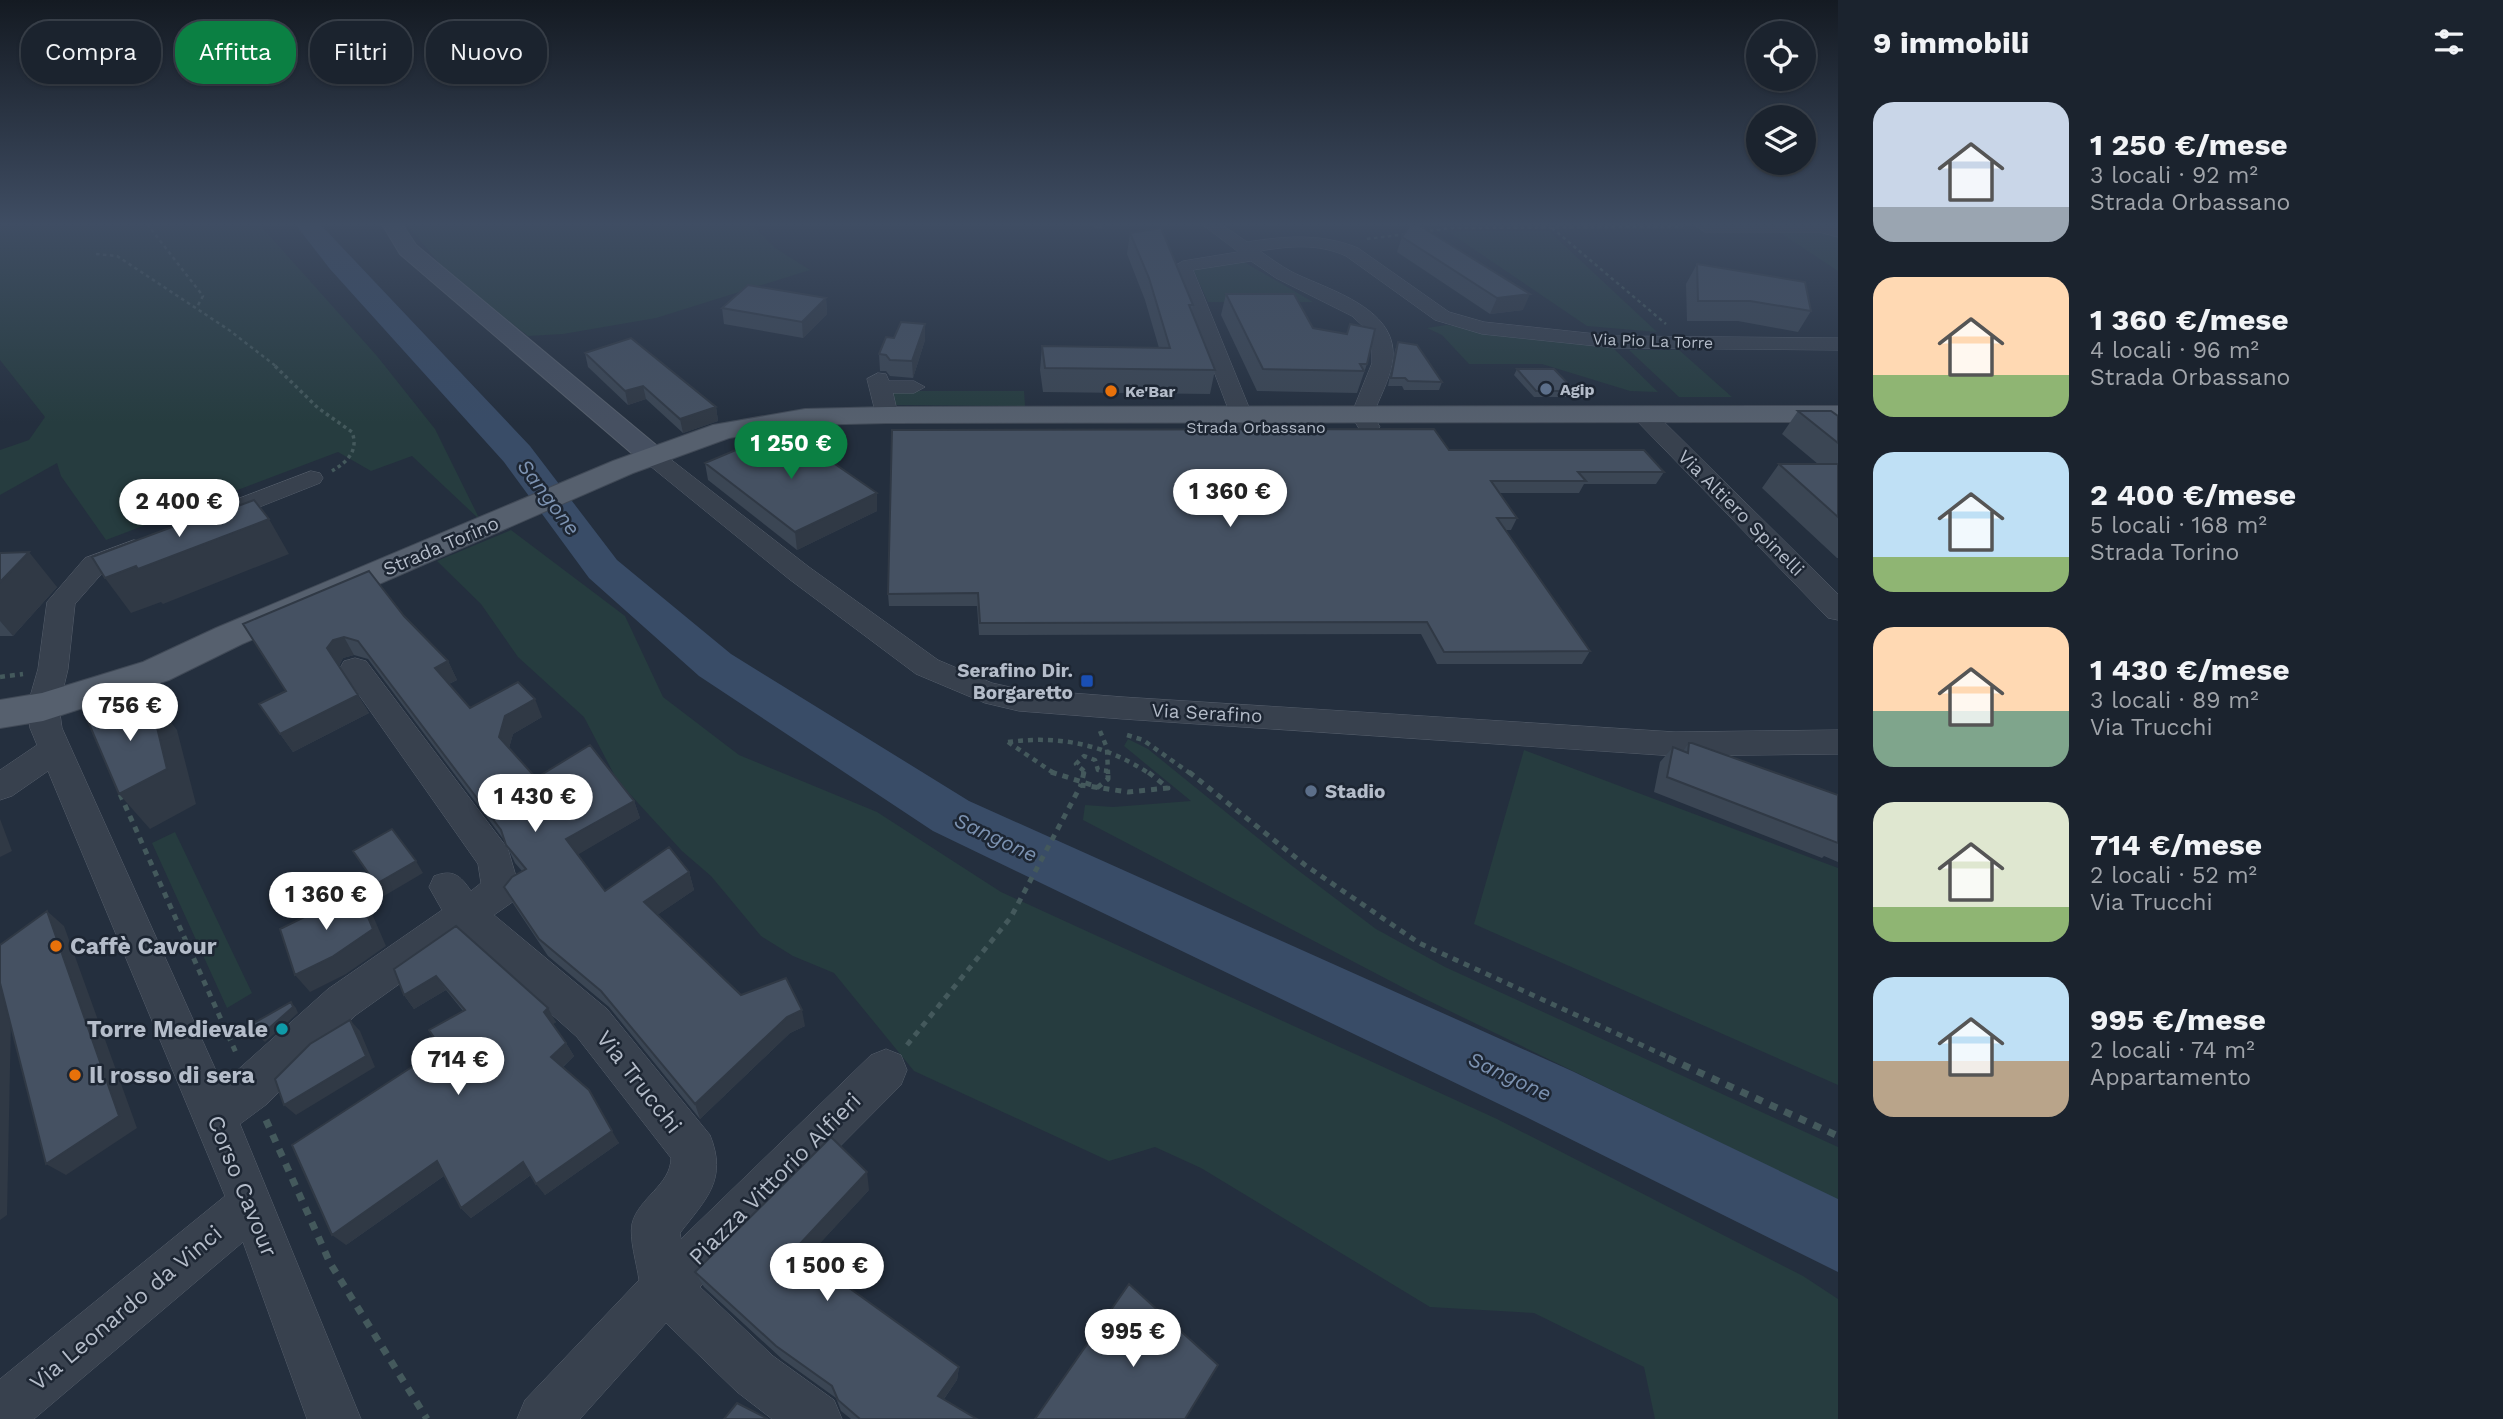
<!DOCTYPE html>
<html lang="it">
<meta charset="utf-8">
<style>
:root{--surface:#1b232e;--page:#282f3a;--text:#f1f3f6;--muted:#a0a4aa;--line:#39404a;--accent:#0b8043}
body{margin:0;font-family:"Work Sans",sans-serif;background:var(--page);color:var(--text);height:100vh;display:flex;flex-direction:column;font-size:26px;white-space:nowrap}
*{box-sizing:border-box;margin:0}
p{font-size:23px;color:var(--muted)}
.icon{flex:none;width:38px;height:38px;fill:none;stroke:currentColor;stroke-width:2;stroke-linecap:round;stroke-linejoin:round}
.map{position:relative;flex:1;overflow:hidden}
.drawer{display:flex;flex-direction:column;background:var(--surface);width:665px}
.drawer>*{flex:none}
.guide{position:absolute;left:21px;top:21px;width:665px;height:63px;display:flex;gap:14px}
.controls{position:absolute;left:1746px;top:21px;display:grid;gap:14px}
.controls a{display:grid;place-items:center;width:70px;height:70px;border-radius:50%;background:var(--surface);box-shadow:0 2px 5px #0004,0 0 0 2px var(--line);font-size:35px}
.price{position:absolute;translate:-50% -60px;padding:0 16px;border-radius:24px;background:#fff;color:#222;font-size:23px;line-height:46px;filter:drop-shadow(0 2px 4px #0008)}
.price::after{content:'';position:absolute;left:50%;top:42px;width:21px;height:16px;margin-left:-10px;background:inherit;clip-path:polygon(0 0,100% 0,50% 100%)}
.price.on{background:var(--accent);color:#fff}
ul{padding:0;list-style:none}
li{display:flex;align-items:center;gap:21px;height:175px;padding:0 35px}
li span{display:grid;place-items:center;flex:none;width:196px;height:140px;border-radius:21px;color:#555}
li>.icon{margin-inline-start:auto}
span .icon{width:84px;height:84px;fill:#fffc;stroke-width:1}
li b{font-size:30px}
h2{display:flex;justify-content:space-between;align-items:center;height:84px;padding:0 35px;font-size:30px}
.pill{padding:0 24px;border-radius:28px;background:var(--surface);box-shadow:0 2px 5px #0004,0 0 0 2px var(--line);font-size:24px;line-height:63px}
.pill.on{background:var(--accent);color:#fff}
main{display:flex;flex:1;min-height:0}
.map>svg:first-child{display:block}
</style>
<main>
<div class="map">
<svg width="1838" height="1419" viewBox="0 0 1838 1419">
<rect width="100%" height="100%" fill="#242f3e"/>
<path fill="#263c3f" d="M0 224H259L377 356 435 429 480 520 412 456 371 471 338 452 106 540 61 476 57 463 0 495V450L29 440 45 417 0 360Z
M406 224H751L775 248 810 270 656 318 563 334 528 336 446 271Z
M1465 231H1549L1657 332 1587 326 1450 233Z
M1779 232H1823L1838 236V271Z
M1244 262 1313 302H1208L1193 269Z
M1446 325 1611 346 1658 392 1630 391 1542 364H1469L1442 335 1427 328Z
M1629 350H1679L1732 397H1679Z
M884 391H1024L1025 406 891 405Z
M511 530 625 616 663 697 739 755 877 812 1001 892 1497 1119 1803 1276 1838 1299V1419H1655L1644 1367 1534 1313 1430 1307 1201 1168 1155 1147 1109 1161 914 1071 834 973 793 956 761 936 711 876 682 851 617 780 584 717 518 657 481 604 437 561Z
M1128 739 1148 749 1291 865 1376 929 1445 967 1838 1147V1200L1421 997 1083 820 1085 805 1113 807 1191 801 1124 746Z
M1524 750 1838 868V1085L1474 924Z
M175 832 252 993 227 1008 152 843Z"/>
<g fill="none" stroke-linecap="round" stroke-linejoin="round">
<path fill="#394c67" fill-rule="evenodd" d="M295 224H320L530 446 617 560 731 654 969 801 1572 1071 1838 1199V1272L1526 1117 933 831 699 676 589 578 504 462 330 269Z"/>
<defs>
<path id="street" d="M1202 224H1221L1247 242C1286 236 1321 233 1358 248L1449 312 1484 322 1615 336 1838 338V350L1615 348 1482 334 1435 320 1346 256C1318 243 1289 246 1260 251 1270 258 1281 266 1292 272 1328 290 1403 309 1392 364 1389 381 1379 399 1373 415L1380 427 1369 434 1361 432 1351 415 1372 363V344L1364 327 1352 316 1276 278 1251 261 1193 270 1257 427 1246 434 1235 427 1174 266 1183 261 1238 252Z
M1694 224H1828L1838 227V237L1819 232H1705Z
M878 373 886 374 889 381H914L925 387 914 393H893L898 415 895 420H879L876 415 867 379Z
M1643 407 1651 409 1838 594V620L1828 618 1635 419 1632 414Z
M652 449 660 451 809 567 938 660 992 683 1019 689 1123 697 1675 732 1838 730V754L1675 756 1123 719 1019 711 985 703 916 674 789 579 644 461 640 456 644 451Z
M311 471 320 473 323 478 320 483 224 521H206L202 516 206 511Z
M134 540 143 542 147 548 143 554 105 570 75 604 68 669 59 707 62 728 222 1084 328 989 442 910 429 887 434 876C453 869 460 875 471 891L481 883 478 864 340 668 344 661 355 658 366 661 508 849 520 890 514 901 494 915 607 1009 710 1135C728 1180 706 1199 680 1233L681 1239 871 1055 886 1049 901 1055 907 1070 901 1085 700 1287 773 1356 834 1400 842 1419H772L737 1392 666 1323 580 1419H517L525 1400 639 1280C637 1264 629 1239 632 1224 638 1198 671 1185 671 1158L577 1037 465 937 356 1015 267 1104 240 1124 361 1419H307L243 1242 34 1419H0V1379L225 1196 48 771 12 796 0 800V770L37 745 30 728 27 707 38 669 47 602 85 558Z"/>
<path id="secondary" d="M382 224H402L416 245 662 450 667 456 662 462 652 465 642 462 400 254Z"/>
<path id="primary" d="M1838 406V422L887 423 805 425 729 438 633 473 242 644 169 680 43 721 0 728V700L42 693 143 662 216 628 613 461 713 425 805 409 887 407Z"/>
</defs>
<use href="#street" stroke="#565f6c" stroke-width="1"/>
<use href="#secondary" stroke="#565f6c" stroke-width="2"/>
<use href="#primary" stroke="#414a57" stroke-width="2"/>
<path stroke="#44595c" stroke-width="2.5" stroke-dasharray="3.5 3.5" stroke-linecap="butt" d="M147 224 203 296 197 307
M1552 228 1666 324
M1423 232 1451 228 1683 227
M1367 239 1407 234
M96 254 117 256 229 330 277 367"/>
<path stroke="#44595c" stroke-width="3.5" stroke-dasharray="3.5 3.5" stroke-linecap="butt" d="M275 366 318 408 352 432C359 451 347 462 332 471"/>
<path stroke="#44595c" stroke-width="4.5" stroke-dasharray="5 5" stroke-linecap="butt" d="M0 677 23 674
M1100 731 1107 748 1108 774
M1127 735 1143 740 1191 774
M1008 742 1055 774
M1084 771 1076 764 1084 756 1095 760 1098 770 1108 771"/>
<path stroke="#44595c" stroke-width="5" stroke-dasharray="6 6" stroke-linecap="butt" d="M1051 772 1098 787 1108 779V772
M1189 772 1305 865 1419 943 1672 1059
M120 794 237 1055
M907 1045 1011 917 1081 785"/>
<path stroke="#44595c" stroke-width="7" stroke-dasharray="8 8" stroke-linecap="butt" d="M1668 1058 1838 1136
M266 1120 330 1263 427 1419"/>
<use href="#street" fill="#38414e" fill-rule="evenodd"/>
<use href="#secondary" fill="#465061" fill-rule="evenodd"/>
<use href="#primary" fill="#56606e" fill-rule="evenodd"/>
<path stroke="#44595c" stroke-width="4.5" stroke-dasharray="5 5" stroke-linecap="butt" d="M1008 742C1061 735 1106 745 1150 774
M1083 774 1084 771"/>
<path stroke="#44595c" stroke-width="5" stroke-dasharray="6 6" stroke-linecap="butt" d="M1084 772 1081 785 1128 792 1168 788 1148 772"/>
</g>
<path fill="#3b4654" d="M1085 224H1109L1100 229Z
M1130 233 1193 305 1192 311 1215 370 1210 394 1043 392 1040 370 1042 346 1159 348 1145 300 1127 254Z
M1402 237 1523 310 1490 314 1397 252Z
M1697 264 1811 311 1798 332 1738 321H1687L1686 284Z
M1226 294 1313 328 1367 364 1357 393 1257 391 1221 315Z
M826 298 827 314 803 338 724 324 722 308Z
M925 324V340L913 378 890 376 886 371H880L879 354 894 338Z
M1398 342 1442 382 1439 390H1404L1402 386H1388L1395 350Z
M585 353 716 407 718 421 683 433 646 399 628 405 588 367Z
M1517 369 1575 391 1572 397H1534L1514 375Z
M1798 411 1838 416V558H1837L1762 488 1779 464H1818L1782 434Z
M1449 450 1664 472 1656 484H1584L1579 493H1499L1517 518 1511 530H1505L1590 651 1582 664H1437L1421 634 979 635 977 606H889L888 594Z
M808 455 877 493V511L797 550 708 480 705 463Z
M0 553 57 587 13 636H0Z
M404 616 448 661 457 680 449 684 470 708 542 717 513 734 509 748 536 778 634 801 640 818 578 854 605 891 689 872 694 890 657 915 741 995 805 1026 790 1033 700 1119 609 1007 548 956 514 905 504 887 522 871 515 863 504 840 368 659 354 655 343 658 339 666 369 713 293 752 259 704 286 691 243 624Z
M1689 743 1838 795V862L1824 856 1822 858 1654 792 1660 762 1673 747 1683 751Z
M456 926 556 1022 553 1024 566 1043 574 1056 563 1067 619 1143 545 1195 531 1175 471 1218 461 1208 444 1176 346 1245 441 1048 463 1011 446 990 414 1009 404 995Z
M869 1190 807 1257 959 1367 957 1380 944 1399 977 1419H851L841 1411 836 1398 782 1359 704 1287 695 1272Z"/>
<path fill="#303945" d="M1101 224H1109L1100 229Z
M1530 294 1523 310 1490 314 1497 298Z
M826 298 827 314 803 338 802 322Z
M925 324V340L913 378 912 361Z
M643 386 646 399 628 405 625 391Z
M716 407 718 421 683 433 680 419Z
M877 493V511L797 550 795 532Z
M269 519 289 554 163 604 161 602 131 613 105 578Z
M29 552 57 587 13 636 0 621V582Z
M344 637 354 655 343 658 338 667 327 648 333 640Z
M448 661 457 680 444 686 435 668Z
M149 694 177 730 196 804 150 829 119 794Z
M358 695 369 713 293 752 280 734Z
M535 699 542 717 513 734 507 755 499 737 505 716Z
M634 801 640 818 574 857 566 839Z
M0 819 12 851 0 857Z
M416 861 423 873 384 896 376 884Z
M689 872 694 890 650 920 644 902Z
M357 891 370 909 386 946 346 974 310 992 295 975Z
M47 911 64 926 137 1128 66 1175 46 1164Z
M0 961 12 970 7 1215 0 1220Z
M436 976 446 990 414 1009 404 995Z
M291 1002 296 1008 298 1013 265 1042 259 1037Z
M548 1008 556 1022 552 1025 544 1012Z
M802 1010 805 1026 790 1033 700 1119 695 1104 787 1017Z
M350 1020 360 1031 375 1067 296 1115 284 1105Z
M566 1043 574 1056 559 1070 551 1057Z
M612 1131 619 1143 545 1195 536 1184Z
M437 1161 448 1173 346 1245 332 1235Z
M523 1162 532 1174 471 1218 461 1208Z
M867 1172 869 1190 800 1265 795 1249Z
M959 1367 957 1380 938 1407V1396Z"/>
<path fill="#455162" stroke="#303945" stroke-width="2" d="M1411 224H1417L1530 294 1497 298 1402 237Z
M1161 228 1193 305H1189L1215 370 1045 368 1042 346 1170 348 1149 278 1130 233Z
M1697 264 1805 282 1811 311 1750 301H1698Z
M748 285 826 298 802 322 722 308Z
M1226 294H1294L1313 328 1347 334 1350 324 1375 329 1367 364H1360L1364 371 1263 369Z
M901 322 925 324 912 361 890 360 886 355 879 354 886 337 894 338Z
M631 338 716 407 680 419 643 386 625 391 585 353Z
M1398 342 1417 345 1442 382 1408 381 1405 378H1391Z
M1517 369H1554L1575 391H1536Z
M1798 411H1831L1838 416V443Z
M1434 429 1449 450H1644L1664 472H1578L1586 481H1491L1517 518H1497L1590 651 1444 652 1427 622 980 623 978 593 888 594 892 430Z
M776 433 808 455 816 451 877 493 795 532 705 463Z
M1779 464H1838V517Z
M254 500 269 519 138 569 136 566 105 578 92 557 212 512 214 515Z
M29 552 0 582V553Z
M369 571 404 616 448 661 435 668 470 708 518 682 535 699 505 716 499 737 536 778 590 745 634 801 566 839 605 891 669 847 689 872 644 902 741 995 786 978 802 1010 787 1017 695 1104 601 991 539 939 504 887 512 877 526 869 506 845 501 830 358 641 344 637 333 640 327 648 358 695 280 734 259 704 286 691 243 624Z
M149 694 167 769 119 794 87 719Z
M1689 743H1692L1838 795V843L1667 777 1673 747 1688 753Z
M392 829 416 861 376 884 353 851Z
M357 891 373 929 332 957 295 975 280 929Z
M47 911 119 1116 46 1164 0 983V945Z
M456 926 548 1008 544 1012 566 1043 551 1057 589 1090 612 1131 536 1184 523 1162 461 1208 437 1161 332 1235 292 1145 441 1048 429 1030 465 1010 436 976 404 995 394 969Z
M291 1002 293 1007 259 1037 254 1023Z
M350 1020 366 1056 284 1105 275 1079 310 1044Z
M831 1137 867 1172 795 1249 959 1367 938 1396 977 1419H860L838 1400 832 1386 776 1346 695 1272Z
M1129 1284 1218 1365 1185 1419H1035Z
M737 1403 768 1419H724Z"/>
<linearGradient id="sky" x2="0" y2="1"><stop stop-color="#141a22"/><stop offset="0.53" stop-color="#3f4d63"/><stop offset="1" stop-color="#3f4d63" stop-opacity="0"/></linearGradient>
<rect width="1838" height="423" fill="url(#sky)"/>
<g fill="#5c6f8a" stroke="#1d2633" stroke-width="2.5">
<circle cx="1546" cy="389" r="7"/>
<circle cx="1311" cy="791" r="7"/>
</g>
<g fill="#e8710a" stroke="#1d2633" stroke-width="2.5">
<circle cx="1111" cy="391" r="7"/>
<circle cx="56" cy="946" r="7"/>
<circle cx="75" cy="1075" r="7"/>
</g>
<rect fill="#1a4fb4" stroke="#1d2633" stroke-width="2.5" x="1080" y="674" width="14" height="14" rx="3.5"/>
<circle fill="#0f9aa8" stroke="#1d2633" stroke-width="2.5" cx="282" cy="1029" r="7"/>
<g text-anchor="middle" dominant-baseline="central" stroke-width="5" stroke-linejoin="round" paint-order="stroke">
<g font-size="16" fill="#b4bcc9" stroke="#1d2633">
<text transform="translate(1653 341) rotate(2)">Via Pio La Torre</text>
<text x="1256" y="427">Strada Orbassano</text>
</g>
<g font-size="16" font-weight="bold" fill="#b4bcc9" stroke="#1d2633" text-anchor="start">
<text x="1560" y="389">Agip</text>
<text x="1125" y="391">Ke'Bar</text>
</g>
<g font-size="19" fill="#b4bcc9" stroke="#1d2633">
<text transform="translate(1741 513) rotate(45)">Via Altiero Spinelli</text>
<text transform="translate(441 546) rotate(-23)">Strada Torino</text>
<text transform="translate(1207 713) rotate(3)">Via Serafino</text>
</g>
<g font-size="19" font-weight="bold" fill="#b4bcc9" stroke="#1d2633" text-anchor="end">
<text x="1073" y="670">Serafino Dir.<tspan x="1073" dy="22">Borgaretto</tspan></text>
<text x="1325" y="791" text-anchor="start">Stadio</text>
</g>
<g font-size="21" font-style="italic" fill="#7c92b1" stroke="#1d2633">
<text transform="translate(549 497) rotate(53)">Sangone</text>
<text transform="translate(996 837) rotate(25)">Sangone</text>
<text transform="translate(1510 1076) rotate(25)">Sangone</text>
</g>
<g font-size="23" font-weight="bold" fill="#b4bcc9" stroke="#1d2633" text-anchor="start">
<text x="70" y="946">Caffè Cavour</text>
<text x="268" y="1029" text-anchor="end">Torre Medievale</text>
<text x="89" y="1075">Il rosso di sera</text>
</g>
<g font-size="23" fill="#b4bcc9" stroke="#1d2633">
<text transform="translate(639 1082) rotate(52)">Via Trucchi</text>
<text transform="translate(775 1179) rotate(-45)">Piazza Vittorio Alfieri</text>
<text transform="translate(242 1186) rotate(68)">Corso Cavour</text>
<text transform="translate(126 1308) rotate(-40)">Via Leonardo da Vinci</text>
</g>
</g>
</svg>
<div class="controls">
<a><svg class="icon" aria-label="locate" viewBox="0 0 24 24"><circle cx="12" cy="12" r="6"/><path d="M12 2v4M12 18v4M2 12h4M18 12h4"/></svg></a>
<a><svg class="icon" aria-label="layers" viewBox="0 0 24 24"><path d="M12 4l9 5-9 5-9-5zM3 14l9 5 9-5"/></svg></a>
</div>
<b class="price on" style="left:791px;top:481px">1 250 €</b>
<b class="price" style="left:1230px;top:529px">1 360 €</b>
<b class="price" style="left:179px;top:539px">2 400 €</b>
<b class="price" style="left:130px;top:743px">756 €</b>
<b class="price" style="left:535px;top:834px">1 430 €</b>
<b class="price" style="left:326px;top:932px">1 360 €</b>
<b class="price" style="left:458px;top:1097px">714 €</b>
<b class="price" style="left:827px;top:1303px">1 500 €</b>
<b class="price" style="left:1133px;top:1369px">995 €</b>
<div class="guide">
<a class="pill">Compra</a>
<a class="pill on">Affitta</a>
<a class="pill">Filtri</a>
<a class="pill">Nuovo</a>
</div>
</div>
<section class="drawer">
<h2>9 immobili<svg class="icon" aria-label="filters" viewBox="0 0 24 24"><path d="M4 7h16M4 17h16"/><circle cx="9" cy="7" r="2"/><circle cx="15" cy="17" r="2"/></svg></h2>
<ul>
<li><span style="background:linear-gradient(#c9d6e8 75%,#9aa5b1 0)"><svg class="icon" aria-label="home" viewBox="0 0 24 24"><path d="M3 11l9-7 9 7M6 9v11h12V9"/></svg></span><div><b>1 250 €/mese</b><p>3 locali · 92 m²</p><p>Strada Orbassano</p></div></li>
<li><span style="background:linear-gradient(#ffd9b3 70%,#8fb573 0)"><svg class="icon" aria-label="home" viewBox="0 0 24 24"><path d="M3 11l9-7 9 7M6 9v11h12V9"/></svg></span><div><b>1 360 €/mese</b><p>4 locali · 96 m²</p><p>Strada Orbassano</p></div></li>
<li><span style="background:linear-gradient(#bfe0f5 75%,#8fb573 0)"><svg class="icon" aria-label="home" viewBox="0 0 24 24"><path d="M3 11l9-7 9 7M6 9v11h12V9"/></svg></span><div><b>2 400 €/mese</b><p>5 locali · 168 m²</p><p>Strada Torino</p></div></li>
<li><span style="background:linear-gradient(#ffd9b3 60%,#7fa58c 0)"><svg class="icon" aria-label="home" viewBox="0 0 24 24"><path d="M3 11l9-7 9 7M6 9v11h12V9"/></svg></span><div><b>1 430 €/mese</b><p>3 locali · 89 m²</p><p>Via Trucchi</p></div></li>
<li><span style="background:linear-gradient(#dfe7d0 75%,#8fb573 0)"><svg class="icon" aria-label="home" viewBox="0 0 24 24"><path d="M3 11l9-7 9 7M6 9v11h12V9"/></svg></span><div><b>714 €/mese</b><p>2 locali · 52 m²</p><p>Via Trucchi</p></div></li>
<li><span style="background:linear-gradient(#bfe0f5 60%,#b9a48a 0)"><svg class="icon" aria-label="home" viewBox="0 0 24 24"><path d="M3 11l9-7 9 7M6 9v11h12V9"/></svg></span><div><b>995 €/mese</b><p>2 locali · 74 m²</p><p>Appartamento</p></div></li>
</ul>
</section>
</main>
